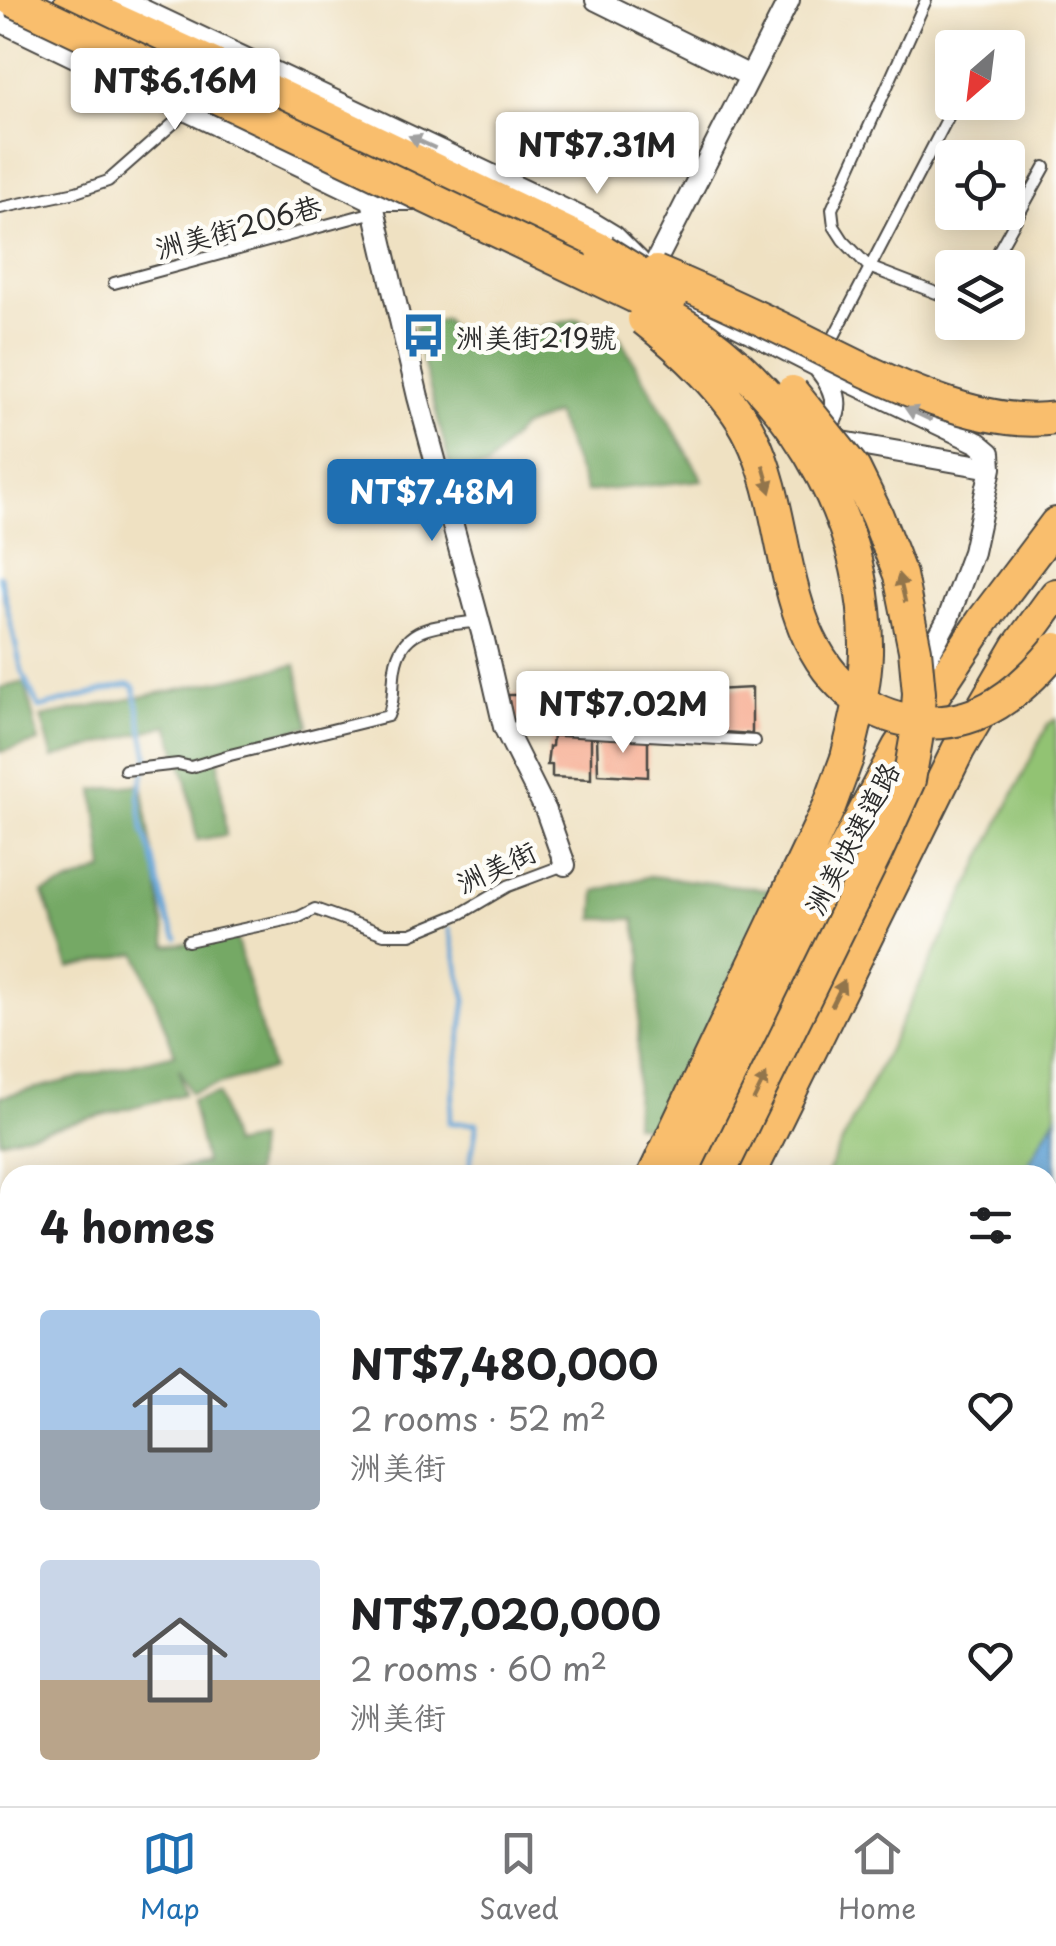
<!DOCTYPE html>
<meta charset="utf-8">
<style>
:root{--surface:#fff;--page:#f2f2f2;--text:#202124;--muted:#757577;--line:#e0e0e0;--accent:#1f6fb2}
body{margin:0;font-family:"Playpen Sans","LXGW WenKai TC",sans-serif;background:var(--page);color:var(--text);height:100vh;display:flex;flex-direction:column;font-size:38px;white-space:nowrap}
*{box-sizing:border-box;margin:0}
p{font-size:32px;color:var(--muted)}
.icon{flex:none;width:55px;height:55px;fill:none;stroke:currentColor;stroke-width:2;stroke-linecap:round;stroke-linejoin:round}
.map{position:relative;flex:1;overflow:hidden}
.side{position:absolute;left:0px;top:1165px;width:1058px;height:642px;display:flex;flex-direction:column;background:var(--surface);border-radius:30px 30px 0 0;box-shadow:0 5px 25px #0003}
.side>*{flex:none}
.needle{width:65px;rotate:208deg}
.buttons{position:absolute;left:935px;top:30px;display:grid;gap:20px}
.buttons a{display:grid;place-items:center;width:90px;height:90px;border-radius:10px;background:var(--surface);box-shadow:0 5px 25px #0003;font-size:50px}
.price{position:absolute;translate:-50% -85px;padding:0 22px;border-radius:10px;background:#fff;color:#222;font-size:32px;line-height:65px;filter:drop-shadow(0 2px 5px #0008)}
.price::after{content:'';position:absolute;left:50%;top:60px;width:30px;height:22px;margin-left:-15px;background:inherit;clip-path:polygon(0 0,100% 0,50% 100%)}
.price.active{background:var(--accent);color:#fff}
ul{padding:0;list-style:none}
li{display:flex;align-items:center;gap:30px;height:250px;padding:0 40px}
li span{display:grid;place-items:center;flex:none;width:280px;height:200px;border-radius:10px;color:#555}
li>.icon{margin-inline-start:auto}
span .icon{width:120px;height:120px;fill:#fffc;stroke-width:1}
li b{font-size:42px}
h2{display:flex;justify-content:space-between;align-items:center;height:120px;padding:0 40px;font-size:42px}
.tab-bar{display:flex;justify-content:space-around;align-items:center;height:140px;border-top:2px solid var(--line);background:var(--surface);font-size:28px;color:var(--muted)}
.tab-bar a{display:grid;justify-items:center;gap:5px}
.tab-bar .active{color:var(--accent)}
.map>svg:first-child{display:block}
</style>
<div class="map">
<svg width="1056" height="1806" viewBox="0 0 1056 1806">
<rect width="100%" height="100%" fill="#fdfcf7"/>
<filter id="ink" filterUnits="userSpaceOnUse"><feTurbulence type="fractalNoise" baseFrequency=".01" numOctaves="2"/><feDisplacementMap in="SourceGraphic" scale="20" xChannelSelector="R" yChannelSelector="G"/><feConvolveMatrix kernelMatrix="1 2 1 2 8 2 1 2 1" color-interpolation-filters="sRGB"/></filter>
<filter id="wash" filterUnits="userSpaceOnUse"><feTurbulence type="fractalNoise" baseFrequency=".0048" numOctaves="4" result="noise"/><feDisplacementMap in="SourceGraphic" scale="40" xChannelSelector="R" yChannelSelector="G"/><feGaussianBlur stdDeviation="2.25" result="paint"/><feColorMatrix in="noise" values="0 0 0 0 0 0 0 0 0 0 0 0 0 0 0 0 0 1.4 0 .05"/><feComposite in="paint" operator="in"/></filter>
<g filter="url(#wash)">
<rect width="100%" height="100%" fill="#efe1c2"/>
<path fill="#92c373" stroke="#5e774f" stroke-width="2.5" d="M1056 719V1134L1048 1175H826L1048 724Z
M528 1798H649L646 1806H526L525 1805Z"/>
<path fill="#75a965" stroke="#506a48" stroke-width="2.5" d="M445 319 461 346 577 319 619 336 703 480 586 492 555 414 521 428 486 468 451 470 414 327Z
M296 665 309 726 218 753 226 835 197 840 187 782 168 725 53 758 41 717Z
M25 682 39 742 0 752V688Z
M142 784 167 946 236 937 272 1069 190 1093 179 1068 184 1094 0 1141V1097L175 1054 137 953 69 968 43 893 104 870 94 790Z
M650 876 774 890 658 1130 634 1124 642 958 634 919H594L596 891Z
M218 1094 232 1145 257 1140 254 1175H154L205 1163 191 1100Z
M10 1313V1375L0 1377V1316Z
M241 1798H339L335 1806H233Z"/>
<path fill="#62a3d5" stroke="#466780" stroke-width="2.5" d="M1056 1116V1806H644L648 1798H1048V1175H1022Z"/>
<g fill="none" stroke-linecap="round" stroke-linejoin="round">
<path stroke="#62a3d5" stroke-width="5" d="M0 576 22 672 39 708 129 684 134 687 148 757 139 794 143 830 152 855 169 922 177 938
M449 929 466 1000 449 1123H477L468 1175"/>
</g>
<g id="blocks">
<path fill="#f6a588" d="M606 688 652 693 752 688V734L650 727V724L617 721V725L542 723V715L512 720 508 695H542Z
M553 734 591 735V779L552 777V765H547L549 747 552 746Z
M597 736 648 737V777L598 774Z"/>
</g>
</g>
<g filter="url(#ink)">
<use href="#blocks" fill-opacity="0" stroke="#484642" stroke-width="2.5"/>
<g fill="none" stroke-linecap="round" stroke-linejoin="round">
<defs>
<path id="service" d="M926 0 832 209 834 226 843 240 869 267 952 299
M0 208 76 192 108 181 175 122 183 109
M989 268 1045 167
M114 283 374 212
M828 348 956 102
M505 727 755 741
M125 770 178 764 191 767 230 755 388 716C395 700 392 685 395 668 402 622 442 627 478 621
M188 941 299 917 315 909 384 934H411L462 913 508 886 564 865"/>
<path id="minor" d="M122 0 591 222 614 236 639 261
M596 0 750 76
M0 21 372 200H418
M372 200 418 397 484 640 504 727 546 811 565 865
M646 281 789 0
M679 296 819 367 978 443 990 453 991 468 973 552 948 619 920 671
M812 433C846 419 838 391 819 368
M831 440 991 468
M349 1806 353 1798"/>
<path id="trunk" d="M71 0 247 80 603 251
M654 1175 829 807 847 758
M684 1175 808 919 899 747 982 622 1056 524
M749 1175 958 750 1018 647 1056 595
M377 1806 381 1798
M437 1806 441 1798"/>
</defs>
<use href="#service" stroke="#484642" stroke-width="14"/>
<use href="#minor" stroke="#484642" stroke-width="24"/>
<use href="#trunk" stroke="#484642" stroke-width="36"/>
<use href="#service" stroke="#fff" stroke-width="10"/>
<use href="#minor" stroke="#fff" stroke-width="20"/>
<use href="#trunk" stroke="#f9be6d" stroke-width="32"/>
<defs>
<path id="trunk-bridge" d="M13 0 634 296C658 310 684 323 706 339 803 411 868 531 866 653 865 688 855 724 847 758
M603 251 673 295
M656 272C699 290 740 309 782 329 858 366 970 431 1056 418
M644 319C681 348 730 393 751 436 793 521 775 638 858 699 878 714 898 720 922 722 979 727 1022 691 1056 649
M718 1175 876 853 909 780 916 740 919 693 915 650 900 575 877 516 854 469 792 392"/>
</defs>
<use href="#trunk-bridge" stroke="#484642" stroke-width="36" stroke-linecap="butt"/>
<use href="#trunk-bridge" stroke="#f9be6d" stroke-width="32"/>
</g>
<defs><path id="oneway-solid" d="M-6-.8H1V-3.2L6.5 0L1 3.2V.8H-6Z" transform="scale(2.5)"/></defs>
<g fill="#a0a0a0">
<use href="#oneway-solid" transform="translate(422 142) rotate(-155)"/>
<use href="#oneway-solid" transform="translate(918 414) rotate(-155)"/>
</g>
<g fill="#92744c">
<use href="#oneway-solid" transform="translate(767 479) rotate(74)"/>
<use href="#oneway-solid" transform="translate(902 588) rotate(-103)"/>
<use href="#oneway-solid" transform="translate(838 993) rotate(-64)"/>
<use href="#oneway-solid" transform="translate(760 1087) rotate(-64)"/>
</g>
</g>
<defs>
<symbol id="bus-bare" viewBox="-9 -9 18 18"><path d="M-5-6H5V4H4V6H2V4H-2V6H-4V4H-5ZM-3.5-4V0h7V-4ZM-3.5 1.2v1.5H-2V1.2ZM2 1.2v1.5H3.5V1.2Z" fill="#1f6fb2" stroke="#fdfcf7" stroke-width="2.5" paint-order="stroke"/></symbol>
</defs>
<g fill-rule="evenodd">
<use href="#bus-bare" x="392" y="304" width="63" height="63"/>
</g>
<g text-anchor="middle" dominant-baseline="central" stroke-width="9" stroke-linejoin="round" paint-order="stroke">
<g font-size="28" fill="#2b2b2b" stroke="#fdfcf7">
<text transform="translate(238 226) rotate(-15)">洲美街206巷</text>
<text transform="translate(851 838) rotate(-62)">洲美快速道路</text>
<text transform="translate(496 866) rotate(-25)">洲美街</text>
</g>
<g font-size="28" fill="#2b2b2b" stroke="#fdfcf7" text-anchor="start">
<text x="456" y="336">洲美街219號</text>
</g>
</g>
</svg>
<div class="buttons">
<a><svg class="needle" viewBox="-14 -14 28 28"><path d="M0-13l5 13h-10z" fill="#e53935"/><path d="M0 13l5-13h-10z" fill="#757577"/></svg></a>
<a><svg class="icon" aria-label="locate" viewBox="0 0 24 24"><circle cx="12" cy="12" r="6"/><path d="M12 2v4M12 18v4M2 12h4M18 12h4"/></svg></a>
<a><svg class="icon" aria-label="layers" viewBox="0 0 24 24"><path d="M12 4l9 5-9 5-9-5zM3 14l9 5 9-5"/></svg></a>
</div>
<b class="price" style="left:175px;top:133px">NT$6.16M</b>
<b class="price" style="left:597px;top:197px">NT$7.31M</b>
<b class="price active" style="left:432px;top:544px">NT$7.48M</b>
<b class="price" style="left:623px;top:756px">NT$7.02M</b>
<section class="side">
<h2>4 homes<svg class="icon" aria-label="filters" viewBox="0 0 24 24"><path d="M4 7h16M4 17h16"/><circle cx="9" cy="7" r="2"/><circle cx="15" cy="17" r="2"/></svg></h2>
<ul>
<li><span style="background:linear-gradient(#a9c7e8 60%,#9aa5b1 0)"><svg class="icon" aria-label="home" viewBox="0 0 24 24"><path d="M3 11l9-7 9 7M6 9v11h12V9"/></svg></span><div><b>NT$7,480,000</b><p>2 rooms · 52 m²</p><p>洲美街</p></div><svg class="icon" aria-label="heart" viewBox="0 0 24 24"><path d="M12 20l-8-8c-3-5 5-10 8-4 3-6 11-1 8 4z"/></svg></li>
<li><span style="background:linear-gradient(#c9d6e8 60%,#b9a48a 0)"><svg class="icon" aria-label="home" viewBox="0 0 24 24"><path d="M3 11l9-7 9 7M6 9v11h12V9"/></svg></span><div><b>NT$7,020,000</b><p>2 rooms · 60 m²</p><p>洲美街</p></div><svg class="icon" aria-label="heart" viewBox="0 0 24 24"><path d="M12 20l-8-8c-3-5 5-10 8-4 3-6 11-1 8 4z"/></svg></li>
</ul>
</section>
</div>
<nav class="tab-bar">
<a class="active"><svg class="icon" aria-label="map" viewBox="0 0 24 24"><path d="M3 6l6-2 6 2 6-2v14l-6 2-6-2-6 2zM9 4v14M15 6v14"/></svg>Map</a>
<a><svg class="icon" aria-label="saved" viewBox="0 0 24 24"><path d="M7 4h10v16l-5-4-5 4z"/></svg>Saved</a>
<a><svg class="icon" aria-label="home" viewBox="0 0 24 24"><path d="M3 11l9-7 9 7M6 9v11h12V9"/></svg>Home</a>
</nav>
